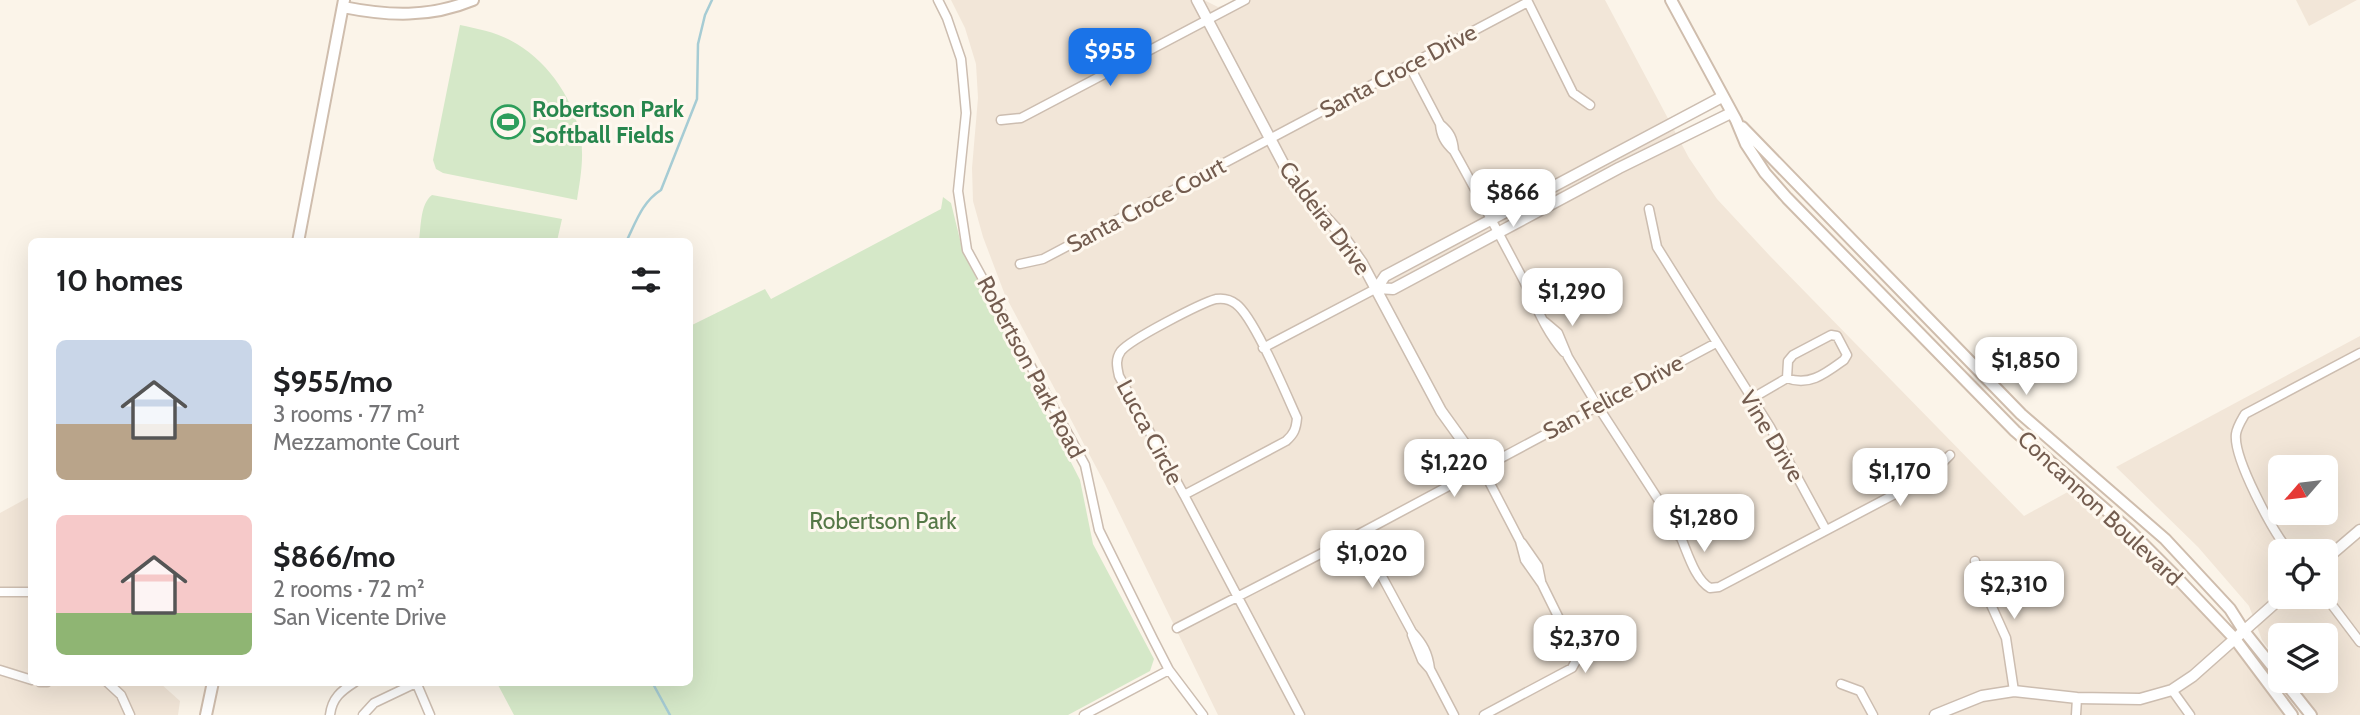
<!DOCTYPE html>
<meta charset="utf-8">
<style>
:root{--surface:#fff;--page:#f2f2f2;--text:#202124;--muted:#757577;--accent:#1a73e8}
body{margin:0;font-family:Cabin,sans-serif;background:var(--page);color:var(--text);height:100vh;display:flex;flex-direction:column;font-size:26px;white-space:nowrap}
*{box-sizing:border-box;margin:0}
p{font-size:23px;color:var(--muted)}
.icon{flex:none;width:38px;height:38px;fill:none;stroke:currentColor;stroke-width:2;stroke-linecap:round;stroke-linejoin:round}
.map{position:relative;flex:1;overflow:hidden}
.panel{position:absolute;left:28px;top:238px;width:665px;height:448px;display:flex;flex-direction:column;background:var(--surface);border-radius:10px;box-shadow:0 7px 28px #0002}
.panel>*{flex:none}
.needle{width:46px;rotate:242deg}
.fabs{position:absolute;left:2268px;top:455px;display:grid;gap:14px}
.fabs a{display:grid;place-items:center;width:70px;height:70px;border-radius:10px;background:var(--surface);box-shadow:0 7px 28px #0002;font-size:35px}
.price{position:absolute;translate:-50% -60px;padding:0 16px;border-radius:14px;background:#fff;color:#222;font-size:23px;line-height:46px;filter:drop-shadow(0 2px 4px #0008)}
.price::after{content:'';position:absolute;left:50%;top:42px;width:21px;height:16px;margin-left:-10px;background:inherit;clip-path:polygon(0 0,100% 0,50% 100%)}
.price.active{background:var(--accent);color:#fff}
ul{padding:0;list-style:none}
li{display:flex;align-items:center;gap:21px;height:175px;padding:0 28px}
li span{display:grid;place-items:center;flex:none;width:196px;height:140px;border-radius:10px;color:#555}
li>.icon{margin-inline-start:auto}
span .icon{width:84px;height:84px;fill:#fffc;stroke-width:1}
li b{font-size:30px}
h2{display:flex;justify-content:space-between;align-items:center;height:84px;padding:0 28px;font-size:30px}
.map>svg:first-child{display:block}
</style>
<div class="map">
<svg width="2360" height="715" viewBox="0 0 2360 715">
<rect width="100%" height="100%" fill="#fbf4e9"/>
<path fill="#f2e6d8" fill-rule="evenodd" d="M951 0H1204L1218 7 1237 0H1605L1689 158 1717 199 1770 256 2024 516 2075 488 2152 560 2215 625 2286 715H1218L1105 484 1005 295 983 237 973 201 972 168 978 98 976 64 965 28Z
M2296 0H2357L2309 26Z
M2360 336V715H2317L2293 681H2326V635H2280V664L2262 640 2249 606 2198 547 2116 467ZM2280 467H2326V513H2280ZM2280 551H2326V597H2280Z
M31 496 32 682 160 683 180 701 178 715H0V513Z"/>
<path fill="#d5e8c8" d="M460 25C479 29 500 33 517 44 550 64 575 101 581 140 584 159 580 181 577 200L443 173 436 169 433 160Z
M432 195 562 219 557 241H419C421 227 420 204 432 195Z
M943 197 951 203 963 252 1080 480 1093 544 1154 659 1150 671 1068 715H514L497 683 690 682V326L765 289 771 299 941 209Z"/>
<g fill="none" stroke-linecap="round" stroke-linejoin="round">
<path stroke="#a6ccd4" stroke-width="2.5" d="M626 242C636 222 642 202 661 190L697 99 698 44 705 15 712 0
M652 682 670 715"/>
<defs>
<path id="minor" d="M938 0 947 18 961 59 963 80 966 113 958 191 967 250 1085 465 1099 530 1153 639 1169 670 1203 715
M1527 0 1573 93 1590 105
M1409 65 1440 124C1450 132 1453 139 1454 151
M1001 120 1021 118 1245 0
M1440 124C1441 136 1445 143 1454 151 1478 194 1501 238 1524 281 1536 306 1546 332 1564 352
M1649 209 1657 247 1770 427 1826 530
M1020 264 1043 259 1528 2
M1545 322 1558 333 1568 357 1597 405 1667 513C1684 531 1689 576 1710 588L1719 587 1914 484 1937 468 1950 455
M1831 335 1837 336 1847 355 1844 360C1826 373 1809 387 1787 378L1788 361 1793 355Z
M1263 348 1377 288
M1751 399 1787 378
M1482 468 1520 541 1525 560 1542 584 1578 657 1572 668 1484 715
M1184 495 1119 376C1117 367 1115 359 1121 351 1131 339 1201 303 1216 299 1223 298 1231 300 1236 304 1254 317 1286 394 1297 418 1296 429 1294 434 1286 441L1184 495 1300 715
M1667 513 1669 528 1680 537
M1359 534 1412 632C1423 644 1428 653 1430 669
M1522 543 1538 566 1541 581
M2289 551C2273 532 2233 458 2236 434 2237 427 2241 421 2245 414L2360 353
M1975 561 1979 578 2006 638 2014 691
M0 592H32
M2326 597 2360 642
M1177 628 1359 534 1716 343
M1412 635 1422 660 1430 669 1454 715
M0 670 32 680
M40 682H47
M107 682 121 695 130 715
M416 682 430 715
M1841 684 1860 691 1873 715
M2172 690 2190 715
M330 715C332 698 341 691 355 682
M363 715 374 703 416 683
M1084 715 1169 670
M2076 715 2077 698"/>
<path id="tertiary" d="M1197 0 1294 184 1343 236 1362 263 1441 411 1482 468
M1377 288 1393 289 1619 168 1731 113
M1377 288 1385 276 1722 97
M2326 559 2360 530
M1935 715 1982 696 2014 691 2077 698 2140 699 2172 690 2193 676 2282 597"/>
<path id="secondary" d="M1671 0 1736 120 1746 144 1765 173 1787 198 2015 431 2129 530 2180 581 2235 639 2292 715
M343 7C388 16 430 18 473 0
M1742 127 2021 414 2165 539 2230 609 2244 631 2280 676
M298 242 344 0
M2284 681 2311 715
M206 715 213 682"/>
</defs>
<use href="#minor" stroke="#ccbdb0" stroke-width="11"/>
<use href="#tertiary" stroke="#ccbdb0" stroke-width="13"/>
<use href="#secondary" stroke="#cfbdad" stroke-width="14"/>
<use href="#minor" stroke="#fff" stroke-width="8"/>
<use href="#tertiary" stroke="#fff" stroke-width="10"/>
<use href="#secondary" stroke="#fff" stroke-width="10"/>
</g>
<defs>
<symbol id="stadium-ring" viewBox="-11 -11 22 22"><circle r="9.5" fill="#fef8ef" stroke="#2e9e5b" stroke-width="1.5"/><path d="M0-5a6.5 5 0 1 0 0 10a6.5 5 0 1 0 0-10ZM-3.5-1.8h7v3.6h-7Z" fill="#2e9e5b"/></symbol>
</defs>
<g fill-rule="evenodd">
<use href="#stadium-ring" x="489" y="103" width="38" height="38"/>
</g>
<g text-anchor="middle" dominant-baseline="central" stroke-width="6" stroke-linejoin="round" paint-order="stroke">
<g font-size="23" fill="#735c4f" stroke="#fef8ef">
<text transform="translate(1398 71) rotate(-28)">Santa Croce Drive</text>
<text transform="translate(1146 205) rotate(-28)">Santa Croce Court</text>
<text transform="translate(1325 218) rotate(53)">Caldeira Drive</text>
<text transform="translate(1031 367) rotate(62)">Robertson Park Road</text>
<text transform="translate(1613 397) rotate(-28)">San Felice Drive</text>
<text transform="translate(1150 432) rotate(62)">Lucca Circle</text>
<text transform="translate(1772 436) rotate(59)">Vine Drive</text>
<text transform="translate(2100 508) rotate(43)">Concannon Boulevard</text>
</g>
<g font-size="23" font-weight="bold" fill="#27864d" stroke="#fef8ef" text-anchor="start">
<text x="532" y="109">Robertson Park<tspan x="532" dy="26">Softball Fields</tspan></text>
</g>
<g font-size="23" fill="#557847" stroke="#fef8ef">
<text x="883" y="521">Robertson Park</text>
</g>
</g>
</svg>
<div class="fabs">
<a><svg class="needle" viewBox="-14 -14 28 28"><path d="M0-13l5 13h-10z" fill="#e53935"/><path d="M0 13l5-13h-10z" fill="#757577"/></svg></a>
<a><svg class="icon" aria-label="locate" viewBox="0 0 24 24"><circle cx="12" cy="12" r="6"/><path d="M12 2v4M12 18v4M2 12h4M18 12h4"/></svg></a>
<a><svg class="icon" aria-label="layers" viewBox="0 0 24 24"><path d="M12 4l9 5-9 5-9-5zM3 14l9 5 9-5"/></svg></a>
</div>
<b class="price active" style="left:1110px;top:88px">$955</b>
<b class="price" style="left:1513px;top:229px">$866</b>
<b class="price" style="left:1572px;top:328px">$1,290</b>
<b class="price" style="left:2026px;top:397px">$1,850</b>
<b class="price" style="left:1454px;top:499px">$1,220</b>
<b class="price" style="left:1900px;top:508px">$1,170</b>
<b class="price" style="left:1704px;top:554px">$1,280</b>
<b class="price" style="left:1372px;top:590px">$1,020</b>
<b class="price" style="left:2014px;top:621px">$2,310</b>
<b class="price" style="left:1585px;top:675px">$2,370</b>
<section class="panel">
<h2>10 homes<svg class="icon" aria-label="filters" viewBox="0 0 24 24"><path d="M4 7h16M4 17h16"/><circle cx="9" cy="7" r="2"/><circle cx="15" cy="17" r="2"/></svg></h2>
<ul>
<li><span style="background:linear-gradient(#c9d6e8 60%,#b9a48a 0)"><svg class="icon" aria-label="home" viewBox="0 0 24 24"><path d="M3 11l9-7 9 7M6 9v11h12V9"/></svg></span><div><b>$955/mo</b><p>3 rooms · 77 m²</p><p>Mezzamonte Court</p></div></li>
<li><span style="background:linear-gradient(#f6c9c9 70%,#8fb573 0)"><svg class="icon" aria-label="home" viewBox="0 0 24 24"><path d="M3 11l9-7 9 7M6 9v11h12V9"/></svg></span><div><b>$866/mo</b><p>2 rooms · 72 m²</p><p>San Vicente Drive</p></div></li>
</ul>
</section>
</div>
